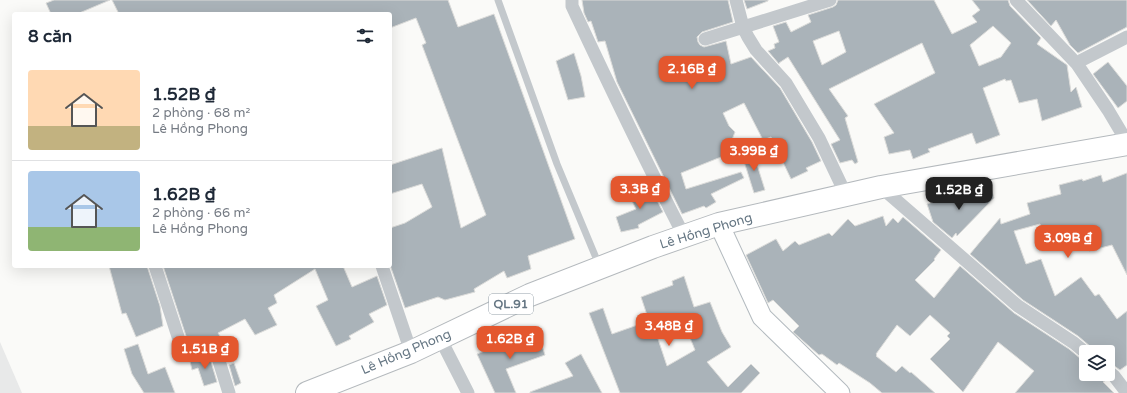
<!DOCTYPE html>
<html lang="vi">
<meta charset="utf-8">
<style>
:root{--surface:#fff;--page:#f2f2f3;--text:#1f2937;--muted:#747a83;--line:#e0e1e3;--accent:#e4572e}
body{margin:0;font-family:"Varela Round",sans-serif;background:var(--page);color:var(--text);height:100vh;display:flex;flex-direction:column;font-size:15px;white-space:nowrap}
*{box-sizing:border-box;margin:0}
p{font-size:13px;color:var(--muted)}
.icon{flex:none;width:22px;height:22px;fill:none;stroke:currentColor;stroke-width:2;stroke-linecap:round;stroke-linejoin:round}
.map{position:relative;flex:1;overflow:hidden}
.drawer{position:absolute;left:12px;top:12px;width:380px;height:256px;display:flex;flex-direction:column;background:var(--surface);border-radius:4px;box-shadow:0 4px 16px #0002}
.drawer>*{flex:none}
.controls{position:absolute;left:1079px;top:345px;display:grid;gap:8px}
.controls a{display:grid;place-items:center;width:36px;height:36px;border-radius:4px;background:var(--surface);box-shadow:0 4px 16px #0002;font-size:20px}
.price{position:absolute;translate:-50% -34px;padding:0 9px;border-radius:8px;background:var(--accent);color:#fff;font-size:13px;line-height:26px;filter:drop-shadow(0 1px 2px #0008)}
.price::after{content:'';position:absolute;left:50%;top:24px;width:12px;height:9px;margin-left:-6px;background:inherit;clip-path:polygon(0 0,100% 0,50% 100%)}
.price.active{background:#222;color:#fff}
ul{padding:0;list-style:none}
li{display:flex;align-items:center;gap:12px;height:100px;padding:0 16px}
li+li{border-top:1px solid var(--line)}
li span{display:grid;place-items:center;flex:none;width:112px;height:80px;border-radius:4px;color:#555}
li>.icon{margin-inline-start:auto}
span .icon{width:48px;height:48px;fill:#fffc;stroke-width:1}
li b{font-size:17px}
h2{display:flex;justify-content:space-between;align-items:center;height:48px;padding:0 16px;font-size:17px}
.map>svg:first-child{display:block}
</style>
<div class="map">
<svg width="1127" height="393" viewBox="0 0 1127 393">
<rect width="100%" height="100%" fill="#fafaf8"/>
<path fill="#e8e9e9" d="M0 342 22 393H0Z"/>
<path fill="#aab3b9" stroke="#dcdcda" fill-rule="evenodd" d="M54 0H110L77 14H51L46 3Z
M112 0H448L458 27 494 14 575 239 528 256 531 269 507 278 504 271 474 289 475 292 445 300 438 297 405 308 390 265V228L405 223 432 207 422 184 390 194V165L442 148 461 228 486 215 422 45 426 43 416 18 390 28V14H119Z
M582 0H728L733 22 702 32 697 37 698 42 700 45 704 47 726 41 731 64 751 57 780 88 812 142 821 161 806 168 808 171 791 179 771 137 763 140 744 103 723 113 729 126 735 132 726 155 681 173 686 189 741 172 744 178 711 194 716 202 706 208 704 206 682 214 617 82 605 41 598 42 591 21 588 22 584 13Z
M744 0H768V1L747 9Z
M838 0H934L952 34 977 22 972 16 980 10 972 0H1008L1010 6 1041 38 1037 44 1067 65 1071 92 1076 87 1082 107 1042 121 1037 99 1019 103 1011 80 1006 81 1005 79 983 88 1000 135 976 144 972 133 928 149 930 152 913 159 910 150 889 154 884 137 894 133 874 104 935 73 922 43 829 89 848 116 845 118 858 162 855 164 852 160 840 163 831 144 840 140 788 57 779 63V64L768 51 775 48 774 44 779 42 773 26 786 22 791 32 811 22 808 15 833 7 836 5ZM993 26 1011 43 1001 57 979 66 970 45ZM839 31 846 52 822 65 813 41Z
M1027 0H1127V27L1078 53 1070 45 1056 20 1051 26Z
M574 53 581 76 585 97 568 100 556 61Z
M1108 62 1127 86V101L1118 108 1093 74Z
M753 152 765 190 754 193 742 155Z
M1127 173V275L1112 245 1089 251 1084 232 1044 241 1040 224 1014 231 1026 264 1041 259 1055 296 1081 277 1095 296 1099 294 1117 319 1127 311V365L1120 370 1113 365 1108 363V352H1094L1091 347 1078 336 1023 300 970 254 1000 218 1001 224 1030 214 1027 203 1061 194 1059 185 1082 179 1083 181 1101 175 1103 182Z
M650 187 663 212 638 225 639 228 621 232 616 217 636 209 629 195Z
M991 188 994 198 957 236 956 233 952 238 933 222 927 204 946 198 947 201Z
M883 216 886 226 893 218 898 223 903 217 941 250 934 259 935 260 915 280 934 298 960 266 1014 313 1069 349 1081 359 1086 361V374H1101L1106 380 1103 382 1114 393H1015L1034 371 998 342 963 392 930 359 950 339 947 336 950 333 930 315 910 336 897 325 876 354 877 355 876 356 896 372 902 366 910 373 911 372 935 393H882L870 383 839 363 837 365 822 354 819 355 793 332 799 326 773 300 768 303 746 255 776 239 783 251 795 241 799 245 829 233 832 236 848 219 855 226Z
M109 266H147L160 306 163 326 136 337 126 313 122 314Z
M163 266H343L352 287 377 276 387 305 369 314 374 322 349 336 351 339 336 346 316 306 328 300 315 269 274 295 277 303 268 308 277 325 255 335 245 319 218 333 222 339 220 340 216 337H211L189 345Z
M684 276 694 307 710 302 722 332 731 347 707 362 728 387 751 364 760 373 741 393H620L589 313 603 308 612 334 649 321 641 297 673 285 672 281ZM684 323 695 350 667 366 657 336Z
M537 330 545 355 506 369 516 393H495L477 354Z
M138 344 148 374 165 367 175 393H144L132 374 124 349Z
M581 354 602 393H530V392L573 376 565 363Z
M209 355 217 382 204 386 198 368 192 370 190 361Z
M234 363 241 383 235 386 229 365Z"/>
<g fill="none" stroke-linecap="round" stroke-linejoin="round">
<defs>
<path id="secondary" d="M719 224 762 317 840 393"/>
<path id="highway" d="M307 393 411 352 530 295 653 247 719 224 881 187 1127 144"/>
</defs>
<use href="#secondary" stroke="#b3babf" stroke-width="21"/>
<use href="#highway" stroke="#b4b9bd" stroke-width="24"/>
<path stroke="#c3c8cc" stroke-width="7" d="M498 0 557 164 599 265"/>
<path stroke="#c3c8cc" stroke-width="13" d="M572 0V6C608 83 645 160 684 236
M736 0 743 27 748 37 756 50 786 83 819 138 846 195
M1016 0 1077 64 1082 60 1127 37
M705 39 830 0
M1077 64 1108 110 1127 142
M881 187 1018 306 1074 343 1086 353
M155 266 184 355 214 345 229 393
M382 266 411 352
M440 338 468 393
M1108 371 1114 376 1127 393"/>
<use href="#secondary" stroke="#fff" stroke-width="19"/>
<use href="#highway" stroke="#fff" stroke-width="22"/>
</g>
<g text-anchor="middle" dominant-baseline="central" stroke-width="4" stroke-linejoin="round" paint-order="stroke">
<rect fill="#fff" stroke="#939fa8" stroke-width="1" x="489" y="294" width="44" height="20" rx="3"/>
<g font-size="12" font-weight="bold" fill="#657683">
<text x="511" y="304">QL.91</text>
</g>
<g font-size="13" fill="#657683" stroke="#fff">
<text transform="translate(706 231) rotate(-17)">Lê Hồng Phong</text>
<text transform="translate(406 352) rotate(-23)">Lê Hồng Phong</text>
</g>
</g>
</svg>
<div class="controls">
<a><svg class="icon" aria-label="layers" viewBox="0 0 24 24"><path d="M12 4l9 5-9 5-9-5zM3 14l9 5 9-5"/></svg></a>
</div>
<b class="price" style="left:692px;top:90px">2.16B ₫</b>
<b class="price" style="left:754px;top:172px">3.99B ₫</b>
<b class="price" style="left:640px;top:210px">3.3B ₫</b>
<b class="price active" style="left:959px;top:211px">1.52B ₫</b>
<b class="price" style="left:1068px;top:259px">3.09B ₫</b>
<b class="price" style="left:669px;top:347px">3.48B ₫</b>
<b class="price" style="left:510px;top:360px">1.62B ₫</b>
<b class="price" style="left:205px;top:370px">1.51B ₫</b>
<section class="drawer">
<h2>8 căn<svg class="icon" aria-label="filters" viewBox="0 0 24 24"><path d="M4 7h16M4 17h16"/><circle cx="9" cy="7" r="2"/><circle cx="15" cy="17" r="2"/></svg></h2>
<ul>
<li><span style="background:linear-gradient(#ffd9b3 70%,#c2b280 0)"><svg class="icon" aria-label="home" viewBox="0 0 24 24"><path d="M3 11l9-7 9 7M6 9v11h12V9"/></svg></span><div><b>1.52B ₫</b><p>2 phòng · 68 m²</p><p>Lê Hồng Phong</p></div></li>
<li><span style="background:linear-gradient(#a9c7e8 70%,#8fb573 0)"><svg class="icon" aria-label="home" viewBox="0 0 24 24"><path d="M3 11l9-7 9 7M6 9v11h12V9"/></svg></span><div><b>1.62B ₫</b><p>2 phòng · 66 m²</p><p>Lê Hồng Phong</p></div></li>
</ul>
</section>
</div>
